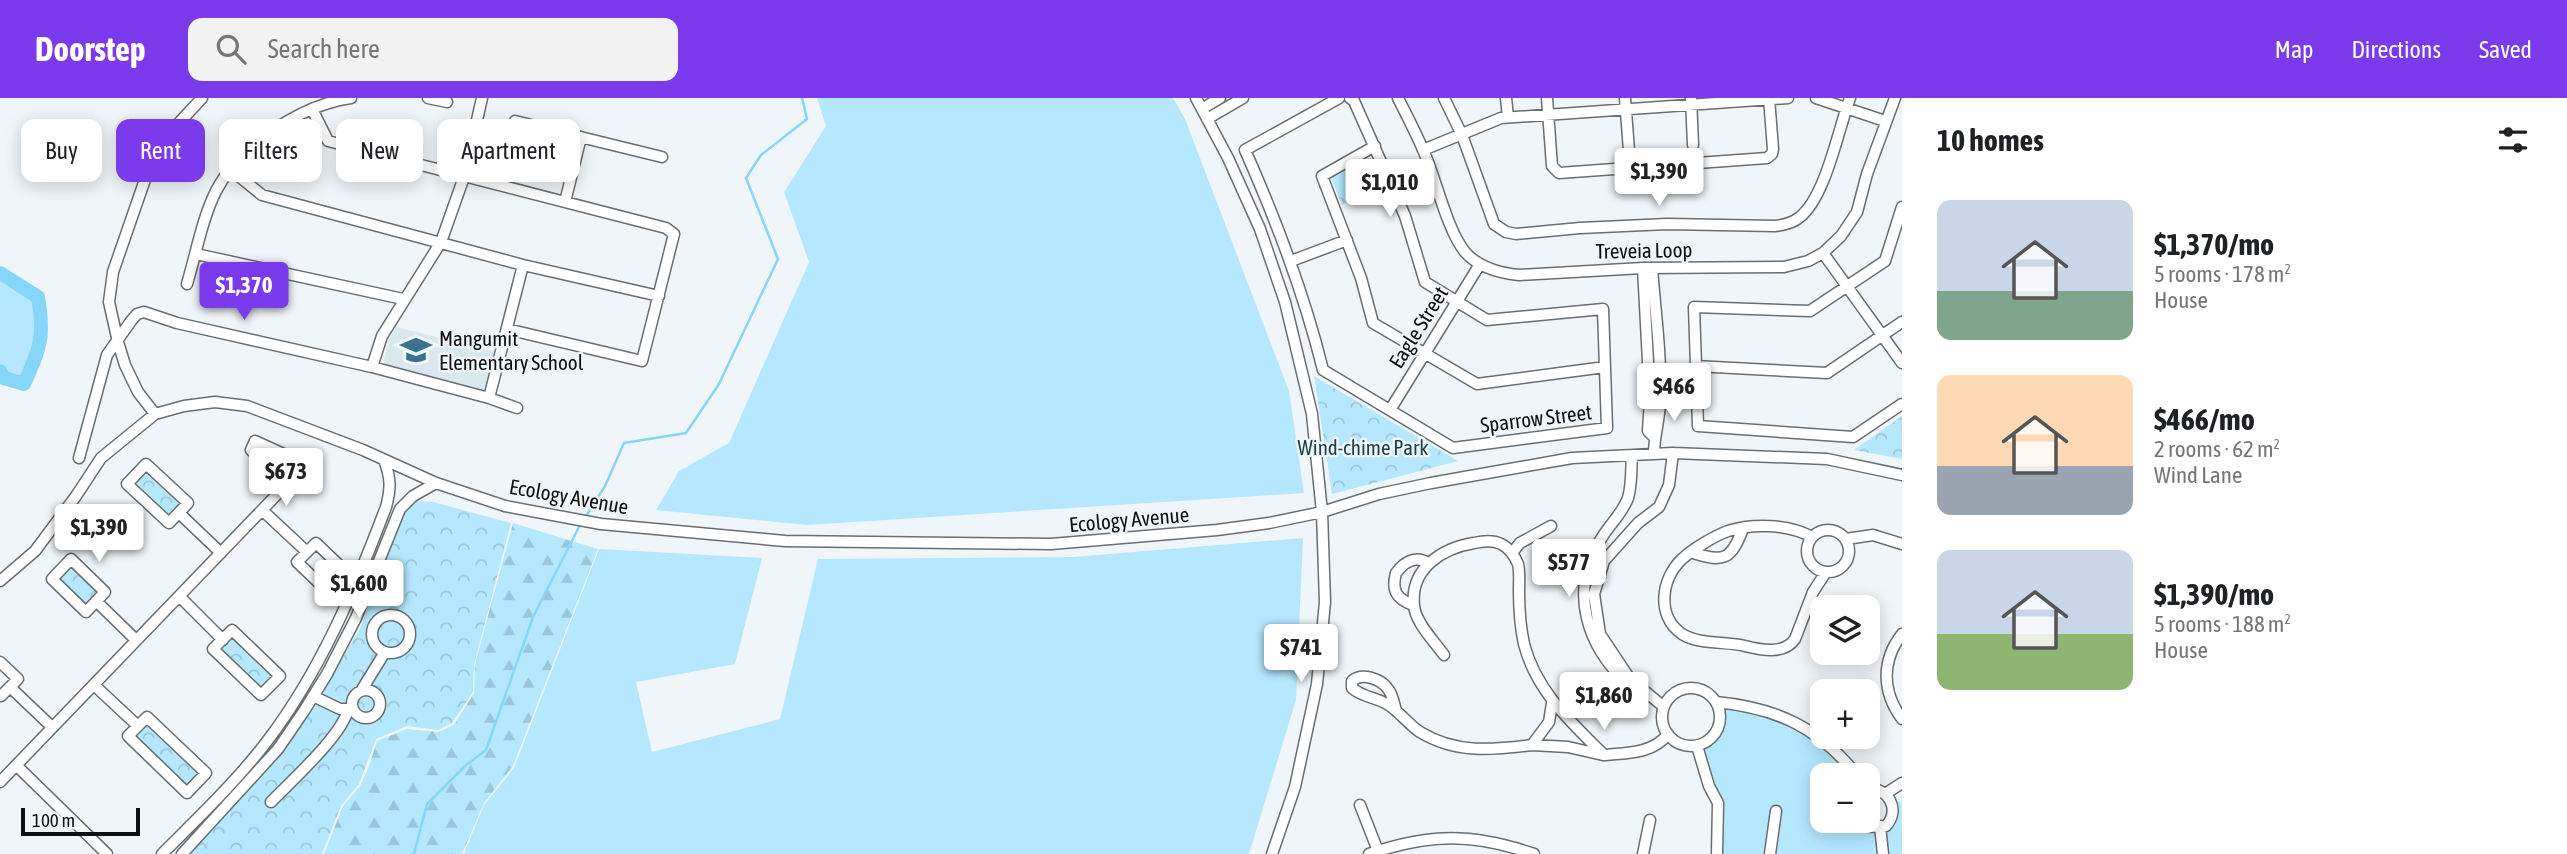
<!DOCTYPE html>
<meta charset="utf-8">
<style>
:root{--surface:#fff;--page:#f2f2f2;--text:#202124;--muted:#757577;--accent:#7c3aed}
body{margin:0;font-family:"Asap Condensed",sans-serif;background:var(--page);color:var(--text);height:100vh;display:flex;flex-direction:column;font-size:26px;white-space:nowrap}
*{box-sizing:border-box;margin:0}
p{font-size:23px;color:var(--muted)}
.icon{flex:none;width:38px;height:38px;fill:none;stroke:currentColor;stroke-width:2;stroke-linecap:round;stroke-linejoin:round}
.map{position:relative;flex:1;overflow:hidden}
.drawer{display:flex;flex-direction:column;background:var(--surface);width:665px}
.drawer>*{flex:none}
.hud{position:absolute;left:21px;top:21px;width:665px;height:63px;display:flex;gap:14px}
.controls{position:absolute;left:1810px;top:497px;display:grid;gap:14px}
.controls a{display:grid;place-items:center;width:70px;height:70px;border-radius:14px;background:var(--surface);box-shadow:0 4px 18px #0003;font-size:35px}
.scale{position:absolute;left:21px;bottom:18px;width:119px;box-sizing:border-box;padding-left:7px;border:4px solid #0d0f10;border-top:0;font-size:19px;line-height:24px;white-space:nowrap;color:#0d0f10;-webkit-text-stroke:5px #eff5f9;paint-order:stroke}
.price{position:absolute;translate:-50% -60px;padding:0 16px;border-radius:7px;background:#fff;color:#222;font-size:23px;line-height:46px;filter:drop-shadow(0 2px 4px #0008)}
.price::after{content:'';position:absolute;left:50%;top:42px;width:21px;height:16px;margin-left:-10px;background:inherit;clip-path:polygon(0 0,100% 0,50% 100%)}
.price.on{background:var(--accent);color:#fff}
ul{padding:0;list-style:none}
li{display:flex;align-items:center;gap:21px;height:175px;padding:0 35px}
li span{display:grid;place-items:center;flex:none;width:196px;height:140px;border-radius:14px;color:#555}
li>.icon{margin-inline-start:auto}
span .icon{width:84px;height:84px;fill:#fffc;stroke-width:1}
li b{font-size:30px}
h2{display:flex;justify-content:space-between;align-items:center;height:84px;padding:0 35px;font-size:30px}
.pill{padding:0 24px;border-radius:14px;background:var(--surface);box-shadow:0 4px 18px #0003;font-size:24px;line-height:63px}
.pill.on{background:var(--accent);color:#fff}
header{display:flex;align-items:center;gap:42px;box-sizing:border-box;height:98px;padding:0 35px;background:var(--accent);color:#fff}
header strong{font-size:33px}
nav{display:flex;gap:38px;margin-inline-start:auto;font-size:24px}
.search{width:490px;height:63px;background:var(--page);display:flex;align-items:center;gap:18px;box-sizing:border-box;padding:0 24px;border-radius:14px;color:var(--muted);font-size:26px}
main{display:flex;flex:1;min-height:0}
.map>svg:first-child{display:block}
</style>
<header>
<strong>Doorstep</strong>
<div class="search"><svg class="icon" aria-label="search" viewBox="0 0 24 24"><circle cx="10" cy="10" r="6"/><path d="M15 15l6 6"/></svg>Search here</div>
<nav><a>Map</a><a>Directions</a><a>Saved</a></nav>
</header>
<main>
<div class="map">
<svg width="1902" height="756" viewBox="0 0 1902 756">
<defs>
<pattern id="forest-firs" width="22" height="20" patternUnits="userSpaceOnUse" patternTransform="scale(1.75)"><rect width="22" height="20" fill="#b5e8ff"/><path d="M5 1l3.5 6h-7zM16 11l3.5 6h-7z" fill="#9ac6da"/></pattern>
<pattern id="park-crowns" width="20" height="18" patternUnits="userSpaceOnUse" patternTransform="scale(1.75)"><rect width="20" height="18" fill="#b5e8ff"/><path d="M2 6a3 3 0 1 1 6 0M12 15a3 3 0 1 1 6 0" fill="none" stroke="#9ac6da"/></pattern>
</defs>
<rect width="100%" height="100%" fill="#eff5f9"/>
<path fill="#d9e7ee" d="M396 229 498 254 489 288 484 293 387 269 384 261 390 240Z"/>
<path fill="#b5e8ff" d="M817 0H1173L1185 21 1289 293 1304 395 807 427 656 412 679 373 729 345 809 164 784 94 826 28Z
M0 175 38 199C45 240 40 250 24 286L4 280 0 273Z
M1303 440 1296 602 1249 756H464L484 707 514 670 599 451 762 460 735 566 636 584 652 654 780 621 818 461 1073 459Z
M1716 604 1798 627 1857 677H1822V723H1857L1880 728 1883 756H1717L1718 705 1697 648C1717 640 1724 624 1716 604Z
M1902 702V756H1885C1882 735 1880 713 1902 702Z"/>
<path fill="url(#forest-firs)" d="M513 425 598 451 513 668 484 705 462 756H324L343 708 360 688 368 671 377 643 407 631 438 634 454 627 474 595 475 566Z"/>
<path fill="url(#park-crowns)" d="M1369 60 1375 63 1386 91 1342 107 1332 83 1334 79Z
M1314 278 1458 363 1332 396Z
M1902 318V361L1854 352Z
M147 372 181 404 168 417 134 385Z
M417 403 433 404 511 425 474 567 473 594 452 625 438 632 407 628 376 641 359 686 341 708 322 756H187L275 663 316 607 361 528 404 415Z
M71 466 101 494 86 509 57 481Z
M232 537 276 577 262 592 218 552Z
M146 623 202 675 188 692 131 639Z"/>
<g fill="none" stroke-linecap="round" stroke-linejoin="round">
<path stroke="#86d6f9" stroke-width="2.5" d="M585 420 605 388 624 345 686 335 719 286 778 161 746 80 761 57 807 21 802 0
M414 756 427 706 465 668 486 652 533 519 581 425"/>
<path stroke="#86d6f9" stroke-width="14" d="M0 175 38 199C45 240 40 250 24 286L4 280 0 273"/>
<defs>
<path id="minor" d="M202 0 177 27 149 70 113 174 109 204 118 244 125 267 138 294 155 316 184 308 215 304 247 308 363 352 436 385 505 408 601 426 785 443 1051 446 1217 432 1269 425 1322 414 1379 396 1431 385 1572 360 1673 355 1827 361 1902 377
M428 0 447 4
M1196 0 1228 60 1260 131 1285 204 1312 316 1322 414 1325 504 1317 586 1295 689 1272 756
M1339 0 1245 52C1277 124 1304 195 1323 272L1453 350 1607 330 1603 211 1487 222 1425 184 1405 118 1354 3 1350 0
M1398 0C1407 18 1416 35 1424 54 1436 81 1447 132 1465 154 1479 170 1499 175 1519 177L1643 170 1784 169 1808 163 1823 155 1841 138 1857 114 1867 76 1895 0
M1444 0 1462 37 1494 126 1506 134 1516 136 1580 130 1667 126 1775 128C1784 127 1793 125 1800 119 1826 98 1838 32 1850 0
M1506 0 1508 19
M1547 0 1552 68 1559 75 1767 60 1772 56 1773 51 1769 0
M1625 0 1629 53
M1691 0 1693 47
M1816 0 1885 23
M312 11 328 43 666 130 674 136 642 263 507 231
M1202 11 1220 0
M1207 21 1243 0
M515 23 662 59
M1375 48 1322 78 1361 180 1373 225 1477 286 1605 269
M1423 52 1501 20 1788 0
M231 72 262 97 523 167 659 198
M565 104 581 39
M1902 109 1885 163 1810 213 1694 209 1698 328 1853 339 1902 306
M1823 155 1902 265
M196 156 403 201
M1291 163 1347 142
M1643 170 1650 301 1648 333 1654 339
M1652 170C1655 211 1662 261 1660 302 1660 321 1654 337 1654 356
M187 186C196 156 202 121 216 93 240 47 301 7 351 0
M1695 268 1827 275 1902 224
M372 269 382 238 441 144 464 79 482 0
M489 300 523 167
M1390 312 1480 166
M255 343 312 369 291 390 251 352Z
M79 360 107 257 131 223 137 216 144 214 177 225 372 269 489 300 517 310
M146 366 188 405 169 425 127 386Z
M262 412 307 454
M179 415 221 455
M1807 453a21 21 0 1 1 42 0a21 21 0 1 1-42 0Z
M1812 439C1788 426 1753 425 1728 433 1714 438 1693 451 1682 461 1661 481 1656 518 1682 536 1699 547 1726 543 1745 548 1761 552 1784 557 1795 541L1813 494 1826 474
M1846 441 1873 437 1902 446
M316 445 340 468 321 487 297 464Z
M1512 455 1520 445 1551 428
M1693 455C1725 465 1731 461 1743 431
M71 461 105 494 86 514 52 481Z
M0 483 35 453 76 398 101 360 155 316
M180 499 223 542
M96 503 136 542
M1413 507C1397 501 1391 493 1396 475 1404 464 1416 457 1428 465
M372 536a19 19 0 1 1 38 0a19 19 0 1 1-38 0Z
M232 532 280 578 261 597 213 551Z
M1902 536C1881 563 1882 594 1902 621
M1444 557C1434 543 1415 524 1414 507 1410 470 1443 450 1474 445 1483 443 1493 442 1501 446 1508 449 1515 458 1518 466 1520 474 1519 484 1519 492 1519 510 1520 528 1524 546 1536 593 1571 624 1604 657 1626 655 1653 656 1668 636
M0 564 18 581 1 598 0 597
M94 587 138 628
M1629 587C1587 549 1568 494 1601 441 1609 427 1622 416 1628 400 1632 387 1631 370 1632 357
M10 589 52 629
M1662 619a29 29 0 1 1 58 0a29 29 0 1 1-58 0Z
M352 606a14 14 0 1 1 28 0a14 14 0 1 1-28 0Z
M361 593 385 554
M313 598 340 611H353
M1716 604C1777 610 1818 629 1857 677
M1552 605 1549 624 1532 647 1568 649 1603 657
M1664 609 1630 581 1600 536 1594 496 1604 463 1638 425 1659 409 1669 387 1673 355
M1396 613C1394 606 1393 597 1388 591 1381 581 1362 574 1352 583V590C1362 599 1375 599 1387 606 1399 613 1408 626 1420 634 1456 656 1493 652 1532 647
M147 619 206 675 187 695 128 638Z
M1697 648 1709 688 1718 705 1717 756
M17 668 107 756
M0 684 287 386
M1885 696 1902 685
M271 704C290 684 343 637 348 611
M1360 707 1378 753
M1857 723C1866 732 1875 728 1886 728 1901 711 1888 689 1867 691
M1880 728 1883 756
M162 756C198 720 237 683 268 642 321 572 355 491 386 409 391 391 391 380 384 362
M182 756 278 651 304 613 327 576 356 520 400 411 413 398 436 385
M1369 756C1430 735 1473 735 1534 756
M1643 756 1650 722
M1770 756 1776 713"/>
</defs>
<use href="#minor" stroke="#686e71" stroke-width="13"/>
<use href="#minor" stroke="#fff" stroke-width="10"/>
</g>
<defs>
<symbol id="school-bare" viewBox="-9 -9 18 18"><path d="M0-5L7-2L0 1L-7-2ZM-4 1L0 2.5L4 1V4Q0 6-4 4Z" fill="#38738b" stroke="#eff5f9" stroke-width="2.5" paint-order="stroke"/></symbol>
</defs>
<g fill-rule="evenodd">
<use href="#school-bare" x="394" y="230" width="44" height="44"/>
</g>
<g text-anchor="middle" dominant-baseline="central" stroke-width="5" stroke-linejoin="round" paint-order="stroke">
<g font-size="21" fill="#0d0f10" stroke="#eff5f9">
<text transform="translate(1644 152) rotate(-1)">Treveia Loop</text>
<text transform="translate(1418 229) rotate(-58)">Eagle Street</text>
<text transform="translate(1536 320) rotate(-7)">Sparrow Street</text>
<text transform="translate(569 398) rotate(10)">Ecology Avenue</text>
<text transform="translate(1129 421) rotate(-5)">Ecology Avenue</text>
</g>
<g font-size="21" fill="#0d0f10" stroke="#eff5f9" text-anchor="start">
<text x="439" y="240">Mangumit<tspan x="439" dy="24">Elementary School</tspan></text>
</g>
<g font-size="21" fill="#1b404f" stroke="#eff5f9">
<text x="1363" y="349">Wind-chime Park</text>
</g>
</g>
</svg>
<div class="controls">
<a><svg class="icon" aria-label="layers" viewBox="0 0 24 24"><path d="M12 4l9 5-9 5-9-5zM3 14l9 5 9-5"/></svg></a>
<a>+</a>
<a>−</a>
</div>
<div class="scale">100 m</div>
<b class="price" style="left:1659px;top:110px">$1,390</b>
<b class="price" style="left:1390px;top:121px">$1,010</b>
<b class="price on" style="left:244px;top:224px">$1,370</b>
<b class="price" style="left:1674px;top:325px">$466</b>
<b class="price" style="left:286px;top:410px">$673</b>
<b class="price" style="left:99px;top:466px">$1,390</b>
<b class="price" style="left:1569px;top:501px">$577</b>
<b class="price" style="left:359px;top:522px">$1,600</b>
<b class="price" style="left:1301px;top:586px">$741</b>
<b class="price" style="left:1604px;top:634px">$1,860</b>
<div class="hud">
<a class="pill">Buy</a>
<a class="pill on">Rent</a>
<a class="pill">Filters</a>
<a class="pill">New</a>
<a class="pill">Apartment</a>
</div>
</div>
<section class="drawer">
<h2>10 homes<svg class="icon" aria-label="filters" viewBox="0 0 24 24"><path d="M4 7h16M4 17h16"/><circle cx="9" cy="7" r="2"/><circle cx="15" cy="17" r="2"/></svg></h2>
<ul>
<li><span style="background:linear-gradient(#c9d6e8 65%,#7fa58c 0)"><svg class="icon" aria-label="home" viewBox="0 0 24 24"><path d="M3 11l9-7 9 7M6 9v11h12V9"/></svg></span><div><b>$1,370/mo</b><p>5 rooms · 178 m²</p><p>House</p></div></li>
<li><span style="background:linear-gradient(#ffd9b3 65%,#9aa5b1 0)"><svg class="icon" aria-label="home" viewBox="0 0 24 24"><path d="M3 11l9-7 9 7M6 9v11h12V9"/></svg></span><div><b>$466/mo</b><p>2 rooms · 62 m²</p><p>Wind Lane</p></div></li>
<li><span style="background:linear-gradient(#c9d6e8 60%,#8fb573 0)"><svg class="icon" aria-label="home" viewBox="0 0 24 24"><path d="M3 11l9-7 9 7M6 9v11h12V9"/></svg></span><div><b>$1,390/mo</b><p>5 rooms · 188 m²</p><p>House</p></div></li>
</ul>
</section>
</main>
